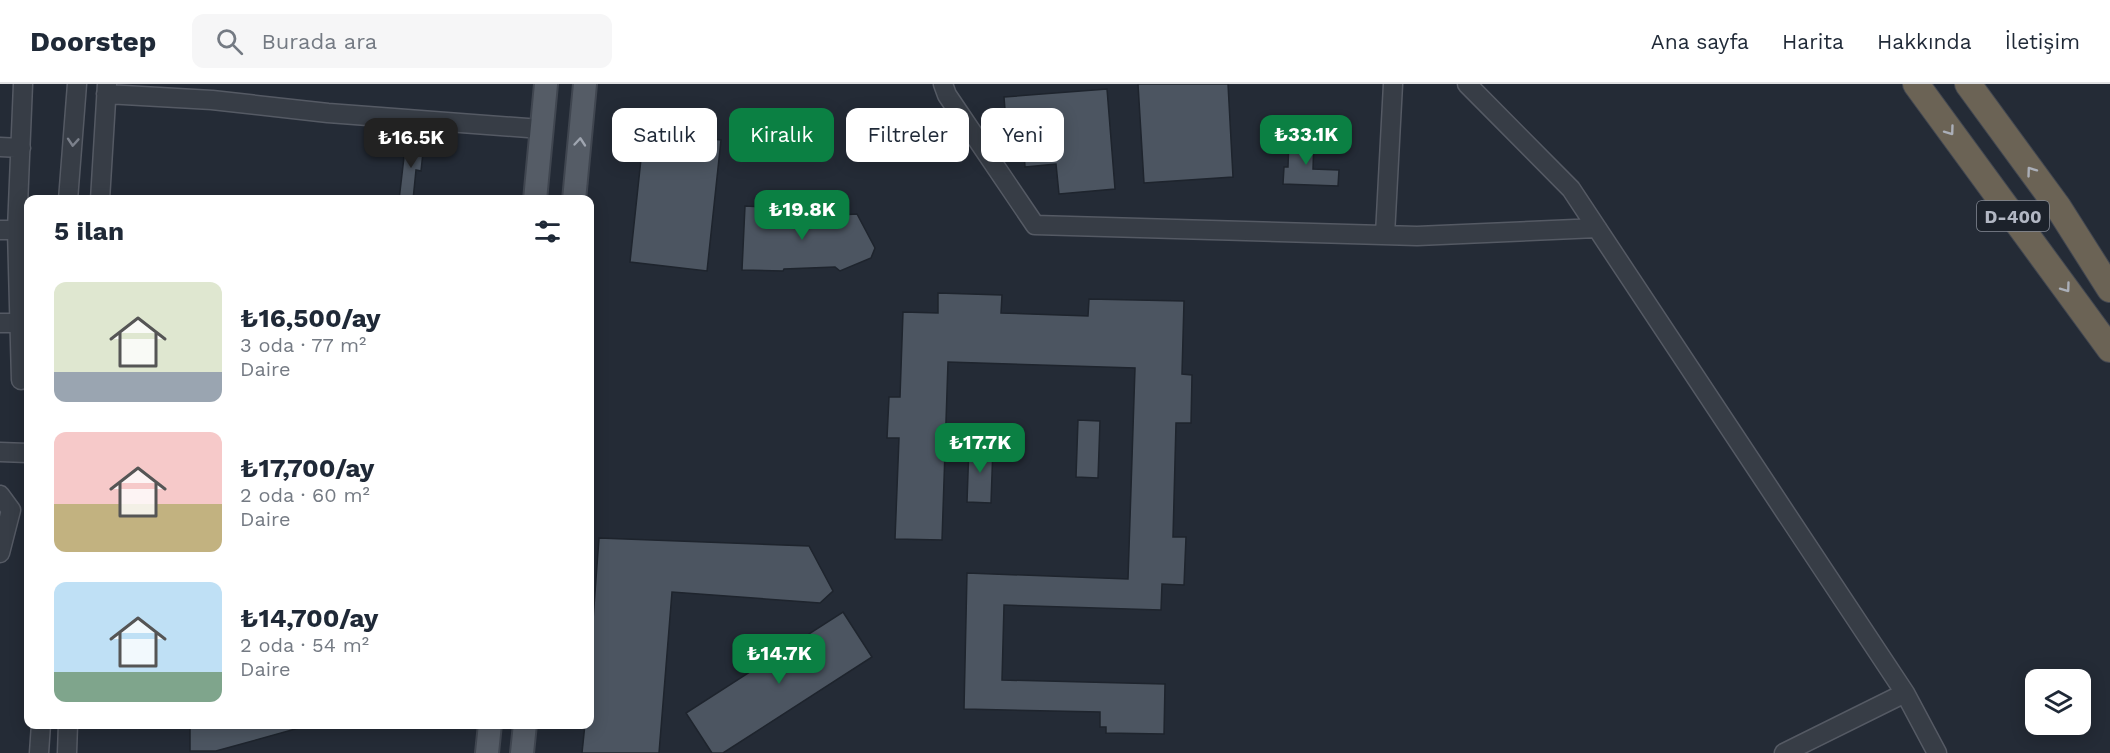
<!DOCTYPE html>
<html lang="tr">
<meta charset="utf-8">
<style>
:root{--surface:#fff;--page:#f6f6f7;--text:#1f2937;--muted:#747a83;--line:#e0e1e3;--accent:#0b8043}
body{margin:0;font-family:"Work Sans",sans-serif;background:var(--page);color:var(--text);height:100vh;display:flex;flex-direction:column;font-size:22px;white-space:nowrap}
*{box-sizing:border-box;margin:0}
p{font-size:20px;color:var(--muted)}
.icon{flex:none;width:33px;height:33px;fill:none;stroke:currentColor;stroke-width:2;stroke-linecap:round;stroke-linejoin:round}
.map{position:relative;flex:1;overflow:hidden}
.side{position:absolute;left:24px;top:111px;width:570px;height:534px;display:flex;flex-direction:column;background:var(--surface);border-radius:12px;box-shadow:0 3px 15px #0003}
.side>*{flex:none}
.banner{position:absolute;left:612px;top:24px;width:570px;height:54px;display:flex;gap:12px}
.fabs{position:absolute;left:2025px;top:585px;display:grid;gap:12px}
.fabs a{display:grid;place-items:center;width:66px;height:66px;border-radius:12px;background:var(--surface);box-shadow:0 3px 15px #0003;font-size:30px}
.price{position:absolute;translate:-50% -51px;padding:0 14px;border-radius:12px;background:var(--accent);color:#fff;font-size:20px;line-height:39px;filter:drop-shadow(0 2px 3px #0008)}
.price::after{content:'';position:absolute;left:50%;top:36px;width:18px;height:14px;margin-left:-9px;background:inherit;clip-path:polygon(0 0,100% 0,50% 100%)}
.price.on{background:#222;color:#fff}
ul{padding:0;list-style:none}
li{display:flex;align-items:center;gap:18px;height:150px;padding:0 30px}
li span{display:grid;place-items:center;flex:none;width:168px;height:120px;border-radius:12px;color:#555}
li>.icon{margin-inline-start:auto}
span .icon{width:72px;height:72px;fill:#fffc;stroke-width:1}
li b{font-size:26px}
h2{display:flex;justify-content:space-between;align-items:center;height:72px;padding:0 30px;font-size:26px}
.chip{padding:0 21px;border-radius:12px;background:var(--surface);box-shadow:0 3px 15px #0003;font-size:21px;line-height:54px}
.chip.on{background:var(--accent);color:#fff}
header{display:flex;align-items:center;gap:36px;box-sizing:border-box;height:84px;padding:0 30px;background:var(--surface);border-bottom:2px solid var(--line)}
header strong{font-size:28px}
nav{display:flex;gap:33px;margin-inline-start:auto;font-size:21px}
.search{width:420px;height:54px;background:var(--page);display:flex;align-items:center;gap:15px;box-sizing:border-box;padding:0 21px;border-radius:12px;color:var(--muted);font-size:22px}
.map>svg:first-child{display:block}
</style>
<header>
<strong>Doorstep</strong>
<div class="search"><svg class="icon" aria-label="search" viewBox="0 0 24 24"><circle cx="10" cy="10" r="6"/><path d="M15 15l6 6"/></svg>Burada ara</div>
<nav><a>Ana sayfa</a><a>Harita</a><a>Hakkında</a><a>İletişim</a></nav>
</header>
<div class="map">
<svg width="2110" height="669" viewBox="0 0 2110 669">
<rect width="100%" height="100%" fill="#242b36"/>
<path fill="#4c5561" stroke="#1e242d" stroke-width="1.5" d="M1138 0H1228L1233 93 1144 99Z
M1107 5 1115 105 1059 110 1056 80 1025 83 1023 50 1007 52 1004 13Z
M644 47 721 56 707 187 630 178Z
M1289 53H1314L1313 85 1339 86 1338 102 1283 100 1284 83H1288Z
M406 56 424 59 421 87 416 86 413 116H399Z
M745 122 786 124V134L857 130 875 164 871 174 840 187 835 183 784 185 783 187 742 186Z
M938 209 1002 211 1001 229 1088 232 1089 215 1184 217 1182 290 1192 291 1191 339H1176L1173 453H1186L1184 501 1162 500 1161 526 1004 521 1002 596 1165 600 1164 650 1106 649V643H1100V628L964 625 967 489 1128 495 1135 284 948 278 942 456 895 455 899 354H887L889 313H900L903 228 938 229Z
M1078 336 1100 337 1098 394 1076 393Z
M969 361 993 362 991 419 967 418Z
M599 454 809 462 833 507 820 519 672 508 659 669H582L585 640H590V577Z
M843 528 872 573 723 669H712L686 629Z
M190 640H298L299 644 216 667H190Z"/>
<g fill="none" stroke-linecap="round" stroke-linejoin="round">
<defs>
<path id="minor" d="M943 0 947 11 1035 141 1417 152 1597 144
M1467 0 1571 105 1905 609
M106 10 212 16 328 29 541 45
M0 63 21 64
M68 116 77 0
M100 116 107 0
M0 146H28
M1385 151 1393 0
M0 239H19
M21 296 17 146 23 0
M0 368 28 369
M0 411 11 426 0 469
M39 669 41 640
M67 669 68 640
M1784 669 1905 609 1937 669"/>
<path id="major" d="M535 116 546 0
M574 116 585 0
M487 669 490 640
M522 669 525 640"/>
<path id="highway" d="M1916 0 2110 265
M1968 0 2058 123 2110 205"/>
</defs>
<use href="#minor" stroke="#555a64" stroke-width="21"/>
<use href="#major" stroke="#404650" stroke-width="26"/>
<use href="#highway" stroke="#424751" stroke-width="28"/>
<use href="#minor" stroke="#373d46" stroke-width="18"/>
<use href="#major" stroke="#555c66" stroke-width="22"/>
<use href="#highway" stroke="#6b6355" stroke-width="26"/>
</g>
<defs><path id="oneway-chevron" d="M-2-3.5L2.5 0L-2 3.5" fill="none" stroke-width="1.6" stroke-linecap="round" stroke-linejoin="round" transform="scale(1.5)"/></defs>
<g stroke="#abafb8">
<use href="#oneway-chevron" transform="translate(1950 47) rotate(54)"/>
<use href="#oneway-chevron" transform="translate(2031 87) rotate(-126)"/>
<use href="#oneway-chevron" transform="translate(2066 204) rotate(54)"/>
</g>
<use stroke="#7b808b" href="#oneway-chevron" transform="translate(73 58) rotate(94)"/>
<use stroke="#9fa5b0" href="#oneway-chevron" transform="translate(580 58) rotate(-85)"/>
<g text-anchor="middle" dominant-baseline="central" stroke-width="4.5" stroke-linejoin="round" paint-order="stroke">
<rect fill="#1c222b" stroke="#858a95" stroke-width="1.5" x="1977" y="117" width="72" height="30" rx="4.5"/>
<g font-size="18" font-weight="bold" fill="#b2b7c3">
<text x="2013" y="132">D-400</text>
</g>
</g>
</svg>
<div class="fabs">
<a><svg class="icon" aria-label="layers" viewBox="0 0 24 24"><path d="M12 4l9 5-9 5-9-5zM3 14l9 5 9-5"/></svg></a>
</div>
<b class="price" style="left:1306px;top:82px">₺33.1K</b>
<b class="price on" style="left:411px;top:85px">₺16.5K</b>
<b class="price" style="left:802px;top:157px">₺19.8K</b>
<b class="price" style="left:980px;top:390px">₺17.7K</b>
<b class="price" style="left:779px;top:601px">₺14.7K</b>
<div class="banner">
<a class="chip">Satılık</a>
<a class="chip on">Kiralık</a>
<a class="chip">Filtreler</a>
<a class="chip">Yeni</a>
</div>
<section class="side">
<h2>5 ilan<svg class="icon" aria-label="filters" viewBox="0 0 24 24"><path d="M4 7h16M4 17h16"/><circle cx="9" cy="7" r="2"/><circle cx="15" cy="17" r="2"/></svg></h2>
<ul>
<li><span style="background:linear-gradient(#dfe7d0 75%,#9aa5b1 0)"><svg class="icon" aria-label="home" viewBox="0 0 24 24"><path d="M3 11l9-7 9 7M6 9v11h12V9"/></svg></span><div><b>₺16,500/ay</b><p>3 oda · 77 m²</p><p>Daire</p></div></li>
<li><span style="background:linear-gradient(#f6c9c9 60%,#c2b280 0)"><svg class="icon" aria-label="home" viewBox="0 0 24 24"><path d="M3 11l9-7 9 7M6 9v11h12V9"/></svg></span><div><b>₺17,700/ay</b><p>2 oda · 60 m²</p><p>Daire</p></div></li>
<li><span style="background:linear-gradient(#bfe0f5 75%,#7fa58c 0)"><svg class="icon" aria-label="home" viewBox="0 0 24 24"><path d="M3 11l9-7 9 7M6 9v11h12V9"/></svg></span><div><b>₺14,700/ay</b><p>2 oda · 54 m²</p><p>Daire</p></div></li>
</ul>
</section>
</div>
